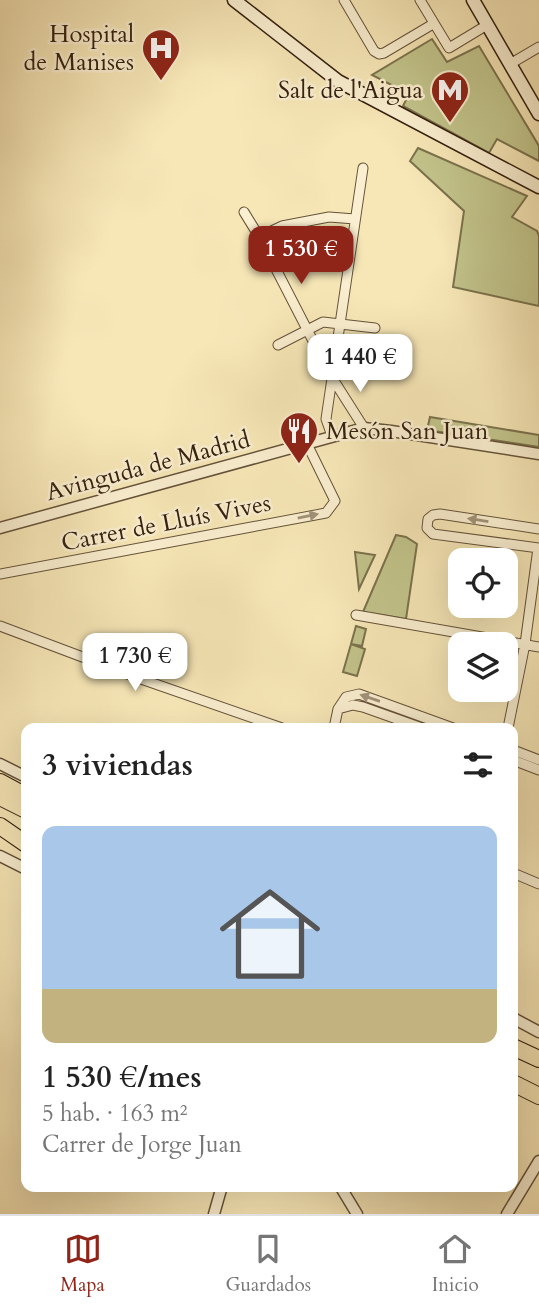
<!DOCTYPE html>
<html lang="es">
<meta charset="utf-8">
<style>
:root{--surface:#fff;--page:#f2f2f2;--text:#222;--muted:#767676;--line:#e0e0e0;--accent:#8f2418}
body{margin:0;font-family:Cardo,serif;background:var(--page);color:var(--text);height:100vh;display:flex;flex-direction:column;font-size:26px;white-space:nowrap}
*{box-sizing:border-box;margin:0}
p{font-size:23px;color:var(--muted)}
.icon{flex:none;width:38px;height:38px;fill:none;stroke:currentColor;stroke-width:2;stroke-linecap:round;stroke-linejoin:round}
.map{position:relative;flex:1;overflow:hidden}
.details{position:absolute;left:21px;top:723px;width:497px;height:469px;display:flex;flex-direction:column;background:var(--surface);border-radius:14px;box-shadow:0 7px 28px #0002}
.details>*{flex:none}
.buttons{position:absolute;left:448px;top:548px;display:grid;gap:14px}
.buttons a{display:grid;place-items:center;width:70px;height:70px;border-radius:14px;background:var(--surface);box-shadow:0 7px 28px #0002;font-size:35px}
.price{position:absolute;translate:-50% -60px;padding:0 16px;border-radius:14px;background:#fff;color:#222;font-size:23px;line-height:46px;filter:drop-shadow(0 2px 4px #0008)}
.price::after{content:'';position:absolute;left:50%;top:42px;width:21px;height:16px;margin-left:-10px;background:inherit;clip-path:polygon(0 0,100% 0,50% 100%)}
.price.on{background:var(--accent);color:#fff}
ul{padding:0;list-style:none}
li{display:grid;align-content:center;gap:14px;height:371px;padding:0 21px}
li span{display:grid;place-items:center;height:217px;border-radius:14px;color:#555}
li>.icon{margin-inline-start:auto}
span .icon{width:126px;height:126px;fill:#fffc;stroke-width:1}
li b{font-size:30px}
h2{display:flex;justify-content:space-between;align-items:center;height:84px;padding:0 21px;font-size:30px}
.dock{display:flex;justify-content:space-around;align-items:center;height:98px;border-top:2px solid var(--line);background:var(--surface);font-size:19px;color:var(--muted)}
.dock a{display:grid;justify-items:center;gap:4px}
.dock .on{color:var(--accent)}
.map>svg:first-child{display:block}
</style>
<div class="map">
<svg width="539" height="1214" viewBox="0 0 539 1214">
<rect width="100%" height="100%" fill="#f7e7b7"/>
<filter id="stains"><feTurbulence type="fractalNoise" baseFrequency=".00286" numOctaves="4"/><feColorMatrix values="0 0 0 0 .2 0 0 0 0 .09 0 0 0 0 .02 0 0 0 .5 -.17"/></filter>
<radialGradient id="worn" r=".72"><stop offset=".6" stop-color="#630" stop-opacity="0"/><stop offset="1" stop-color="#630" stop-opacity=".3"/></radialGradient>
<path fill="#c2c48b" stroke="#7b724d" stroke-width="2" d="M432 39 447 62 479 46 539 146V161L497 139 489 153 403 106 409 94 372 75Z
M418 148 527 196 512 217 537 231 539 236V306L453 287 464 211 410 161Z
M430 417 539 435V447L427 430Z
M396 535 406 537 417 544 406 619 363 612Z
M355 552 375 555 359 589Z
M356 626 366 629 362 646 351 644Z
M351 644 365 649 357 676 343 672Z"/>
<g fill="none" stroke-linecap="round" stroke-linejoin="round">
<defs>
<path id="minor" d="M344 0 374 51 379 54 384 53 433 24
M420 0 449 48 487 25
M510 64 539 47
M244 212 260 238 331 376 364 428
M259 237 282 226 329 217 355 219
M278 345 323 322 375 328
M332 436 326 419 363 168
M539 529 440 514 433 515 428 519 427 528 433 534 539 548
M0 574 326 513 335 501 307 444
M356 615 539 647
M0 626 141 679 282 728
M338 709 353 705 363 707 422 728
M334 728 338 709 346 697 359 694 453 728
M508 728 525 644 538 548
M513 750 539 760
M513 760 539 770
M513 873 539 884"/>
<path id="tertiary" d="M0 528 364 428 391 431 539 454
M0 764 26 777
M0 856 26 869
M513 1018 539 1032
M340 1186 357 1214
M214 1214 222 1186
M507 1214 539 1161"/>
<path id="secondary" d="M234 0 338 81 539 187
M473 0 539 114"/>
<path id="motorway" d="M0 782 26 796
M0 797 26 810
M0 826 26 844
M513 1047 539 1059
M513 1083 539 1096"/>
</defs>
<use href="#minor" stroke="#655239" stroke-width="11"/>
<use href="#tertiary" stroke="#655239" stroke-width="13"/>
<use href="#secondary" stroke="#34200f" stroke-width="15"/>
<use href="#motorway" stroke="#34200f" stroke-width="18"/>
<use href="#minor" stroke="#faefd0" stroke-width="9"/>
<use href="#tertiary" stroke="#faefd0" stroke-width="10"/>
<use href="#secondary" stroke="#faefd0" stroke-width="12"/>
<use href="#motorway" stroke="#f7e7b7" stroke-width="16"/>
</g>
<defs><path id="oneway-solid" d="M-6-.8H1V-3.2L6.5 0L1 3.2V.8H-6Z" transform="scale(1.75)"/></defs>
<g fill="#a19279">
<use href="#oneway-solid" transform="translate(308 516) rotate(-11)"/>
<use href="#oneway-solid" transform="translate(478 520) rotate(-171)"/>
<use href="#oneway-solid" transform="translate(370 698) rotate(-161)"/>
</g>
<defs>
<symbol id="hospital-pin" viewBox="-11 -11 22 30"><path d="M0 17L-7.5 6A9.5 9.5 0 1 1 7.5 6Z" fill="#8f2418" stroke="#faefd0"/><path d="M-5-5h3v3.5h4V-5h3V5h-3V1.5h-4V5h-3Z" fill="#fff"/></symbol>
<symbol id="metro-pin" viewBox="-11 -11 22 30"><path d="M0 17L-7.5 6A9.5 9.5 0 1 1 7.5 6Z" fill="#8f2418" stroke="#faefd0"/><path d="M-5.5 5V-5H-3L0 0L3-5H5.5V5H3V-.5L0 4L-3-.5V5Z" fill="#fff"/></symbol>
<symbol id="restaurant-pin" viewBox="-11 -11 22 30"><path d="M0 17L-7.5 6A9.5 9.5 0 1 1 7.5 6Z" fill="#8f2418" stroke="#faefd0"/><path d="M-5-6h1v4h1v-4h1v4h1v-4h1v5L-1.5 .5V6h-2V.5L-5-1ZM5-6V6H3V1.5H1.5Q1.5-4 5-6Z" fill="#fff"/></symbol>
</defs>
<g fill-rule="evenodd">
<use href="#hospital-pin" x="139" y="26" width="44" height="60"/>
<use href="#metro-pin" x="428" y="68" width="44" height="60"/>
<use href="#restaurant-pin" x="277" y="409" width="44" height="60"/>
</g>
<g text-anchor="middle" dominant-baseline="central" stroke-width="5" stroke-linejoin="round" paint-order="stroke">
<g font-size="24" fill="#34200f" stroke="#faefd0" text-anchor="end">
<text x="134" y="34">Hospital<tspan x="134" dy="28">de Manises</tspan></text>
<text x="423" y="90">Salt de l'Aigua</text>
<text x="326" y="431" text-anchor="start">Mesón San Juan</text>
</g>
<g font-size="24" fill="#34200f" stroke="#faefd0">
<text transform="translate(148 466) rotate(-15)">Avinguda de Madrid</text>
<text transform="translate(166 523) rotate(-11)">Carrer de Lluís Vives</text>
</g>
</g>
<rect width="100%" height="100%" filter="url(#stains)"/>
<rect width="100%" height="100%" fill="url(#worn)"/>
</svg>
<div class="buttons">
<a><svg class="icon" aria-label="locate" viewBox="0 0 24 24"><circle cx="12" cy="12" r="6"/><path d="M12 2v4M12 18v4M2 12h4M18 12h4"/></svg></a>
<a><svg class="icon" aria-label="layers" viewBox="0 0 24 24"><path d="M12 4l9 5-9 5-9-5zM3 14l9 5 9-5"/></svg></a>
</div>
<b class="price on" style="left:301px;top:286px">1 530 €</b>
<b class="price" style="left:360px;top:394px">1 440 €</b>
<b class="price" style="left:135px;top:693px">1 730 €</b>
<section class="details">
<h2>3 viviendas<svg class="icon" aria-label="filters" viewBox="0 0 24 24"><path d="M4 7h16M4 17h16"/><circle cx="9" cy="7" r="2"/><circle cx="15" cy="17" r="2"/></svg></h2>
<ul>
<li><span style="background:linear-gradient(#a9c7e8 75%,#c2b280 0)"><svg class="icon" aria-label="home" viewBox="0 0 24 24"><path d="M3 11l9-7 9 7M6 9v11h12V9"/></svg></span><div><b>1 530 €/mes</b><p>5 hab. · 163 m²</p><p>Carrer de Jorge Juan</p></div></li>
</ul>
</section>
</div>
<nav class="dock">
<a class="on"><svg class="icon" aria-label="map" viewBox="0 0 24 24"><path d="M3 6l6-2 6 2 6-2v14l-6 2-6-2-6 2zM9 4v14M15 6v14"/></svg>Mapa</a>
<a><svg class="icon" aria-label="saved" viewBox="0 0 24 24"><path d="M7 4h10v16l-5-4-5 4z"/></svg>Guardados</a>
<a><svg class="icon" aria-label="home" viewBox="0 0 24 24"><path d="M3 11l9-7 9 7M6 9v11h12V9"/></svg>Inicio</a>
</nav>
